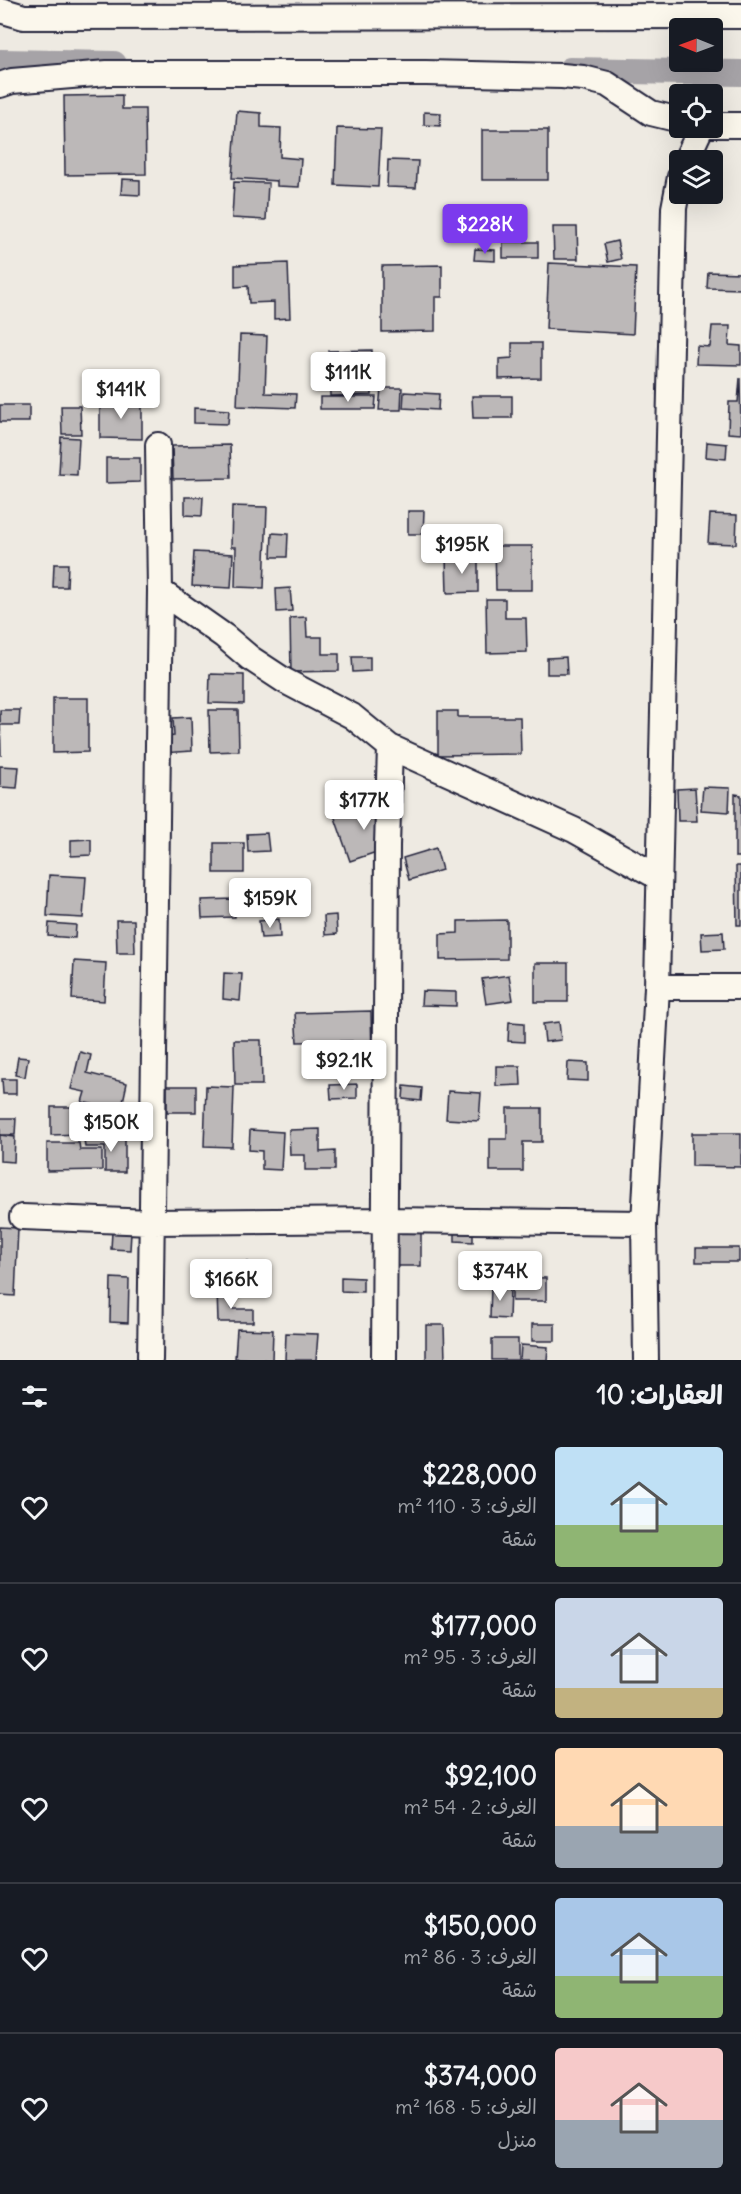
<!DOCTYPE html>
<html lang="ar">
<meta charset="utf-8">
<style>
:root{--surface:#171b24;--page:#242831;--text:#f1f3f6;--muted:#9ea1a6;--line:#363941;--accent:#7c3aed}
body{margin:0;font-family:Delius,"Playpen Sans Arabic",sans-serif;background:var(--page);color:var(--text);direction:rtl;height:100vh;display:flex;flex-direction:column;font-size:22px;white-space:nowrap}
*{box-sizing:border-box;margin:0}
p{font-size:20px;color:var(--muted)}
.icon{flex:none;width:33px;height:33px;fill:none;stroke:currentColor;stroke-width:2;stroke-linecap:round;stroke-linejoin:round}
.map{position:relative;height:1360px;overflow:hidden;direction:ltr}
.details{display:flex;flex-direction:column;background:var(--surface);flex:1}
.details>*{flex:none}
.needle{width:39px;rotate:271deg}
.controls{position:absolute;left:669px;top:18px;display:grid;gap:12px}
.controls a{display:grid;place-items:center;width:54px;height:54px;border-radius:6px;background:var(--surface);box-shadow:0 6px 24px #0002;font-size:30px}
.price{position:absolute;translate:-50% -51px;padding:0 14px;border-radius:6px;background:#fff;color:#222;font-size:20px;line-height:39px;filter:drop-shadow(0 2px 3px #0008)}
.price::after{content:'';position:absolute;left:50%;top:36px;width:18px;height:14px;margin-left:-9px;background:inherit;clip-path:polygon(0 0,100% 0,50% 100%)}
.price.active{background:var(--accent);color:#fff}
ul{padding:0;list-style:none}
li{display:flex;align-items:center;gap:18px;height:150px;padding:0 18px}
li+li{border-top:2px solid var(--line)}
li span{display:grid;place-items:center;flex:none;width:168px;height:120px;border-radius:6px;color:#555}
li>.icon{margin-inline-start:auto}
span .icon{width:72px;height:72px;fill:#fffc;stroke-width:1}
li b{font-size:26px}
h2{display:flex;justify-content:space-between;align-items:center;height:72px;padding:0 18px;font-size:26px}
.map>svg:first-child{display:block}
</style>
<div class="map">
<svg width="741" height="1360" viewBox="0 0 741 1360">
<rect width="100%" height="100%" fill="#eeeae2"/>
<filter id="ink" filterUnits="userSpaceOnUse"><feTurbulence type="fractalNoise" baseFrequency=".0167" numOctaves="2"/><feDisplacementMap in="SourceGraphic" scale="12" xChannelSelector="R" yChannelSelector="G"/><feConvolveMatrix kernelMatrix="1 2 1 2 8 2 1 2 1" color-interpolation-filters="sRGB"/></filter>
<g filter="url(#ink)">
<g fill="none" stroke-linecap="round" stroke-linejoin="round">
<path stroke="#a6a3a7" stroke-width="26" d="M0 62 114 64
M570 70 741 73"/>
</g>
<path fill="#bcb8b8" stroke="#22223b" stroke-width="1.5" d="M122 95V109H145L146 174 65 175 64 96Z
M237 111 261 113V127L281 128 280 157 301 159 299 187 277 186V181L232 178Z
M424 112 441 113 440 126 424 125Z
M337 128 381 129 378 187 335 185Z
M482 130H548V180H482Z
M388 160 418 161 416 188 387 187Z
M122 179 140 180V195L121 194Z
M234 182 268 183 266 220 232 218Z
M553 227H577L578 259H554Z
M617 241 621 259 608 262 604 244Z
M503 242H538V258H503Z
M475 249 495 250V261L474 260Z
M288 263 290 318 274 319V302L249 303 248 286 235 287V265Z
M549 263 636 267 633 334 546 329Z
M442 265V297H435V331L382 332V266Z
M708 272 741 273V289L707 288Z
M712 326H730L729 345 741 346V365L696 364 697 346 710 347Z
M240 335 267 336 265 393 296 394 295 408 237 406Z
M512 343H541V378L499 379V359L512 358Z
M372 350V395L330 396 329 351Z
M740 378 741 434 728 433 729 402H738Z
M381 388H402L401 410H379Z
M404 392 439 394 438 410 403 408Z
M472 396H512V418H473Z
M320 397H376L375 409H320Z
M142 401V439L100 438V402Z
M0 405H29V422H0Z
M61 406H80L81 434H62Z
M194 408 229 410 228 424 194 423Z
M61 437 79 438 77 475 59 474Z
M707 442 727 444 726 459 706 457Z
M230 445 231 478 173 479 172 446Z
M106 458H140V482L106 483Z
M185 497H203L202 516 185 515Z
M232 506 267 507 264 588 235 587 236 547H231Z
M408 511H424L423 534H408Z
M710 514 737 515 736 544 708 543Z
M272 533 288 534 287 557H271Z
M448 544H461V556H448Z
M495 546H532V590H496Z
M194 552 233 554 231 588 192 586Z
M446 557H478V592L447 593Z
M54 564H68L67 587H53Z
M290 588 292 611 277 612 276 589Z
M486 599H505V618H526L527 652 487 653Z
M306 617 307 637H322V654H339V671L291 672 290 618Z
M352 657H370V671L353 672Z
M566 657 567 674H547V658Z
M210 674 244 675V704L209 703Z
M53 698H88V752L53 753Z
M0 710H20L19 725H0L1 756Z
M209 710H238L239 751 210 752Z
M438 711H458V717H520L521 754 438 755Z
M191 717 192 751 162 753V737L174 736 173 718Z
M0 766 19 767 17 788 0 787Z
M703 787 730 788 729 812 701 810Z
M695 788 697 821H678L677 789Z
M735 794 741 795V857H735Z
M378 800 394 846 350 861 334 815Z
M267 833 269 851 248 852 247 834Z
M91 839V855L71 856V840Z
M214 843H244V873H214Z
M436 848 442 870 409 880 403 858Z
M736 866H741V925H737Z
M49 875 86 877 83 918 47 916Z
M234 899 235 917 202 918 201 900Z
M336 915 337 934 325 935 324 916Z
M279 919 280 937 261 938 259 921Z
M116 920H134L135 953H117Z
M507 920V959L440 960V934L458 933V921Z
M49 923 76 925 75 938 48 936Z
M723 932 724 949 702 950 701 933Z
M74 961 106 963 104 1001 72 999Z
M535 963H568V1002H535Z
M224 973 242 974 240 1001 223 999Z
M509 975 513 1000 486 1004 482 979Z
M422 991 456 992V1006L421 1005Z
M371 1011 372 1060H352V1041L297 1042 295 1013Z
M509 1022 524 1023V1042L508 1041Z
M559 1022 561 1040 545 1042 543 1024Z
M234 1040H261L262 1085H235Z
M80 1052 91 1055 87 1073 127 1083 121 1111 82 1102 85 1092 71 1089Z
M18 1057 28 1058 25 1077 15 1075Z
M568 1062 588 1063V1081L567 1080Z
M496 1066H520L521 1085 496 1086Z
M2 1079H16V1094H3Z
M357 1084V1098L331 1099 330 1085Z
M167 1086H196V1112H167Z
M206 1086 234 1087 232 1147 204 1146Z
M404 1086 422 1088 421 1101 403 1099Z
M448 1091 481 1093 479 1121 446 1119Z
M51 1107H82V1134L51 1135Z
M507 1108H542V1142H523V1171H490V1139H507Z
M0 1118H16L15 1135H0Z
M320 1129V1152L335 1151V1170H305V1155H290L289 1130Z
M250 1130 283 1132 281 1170 262 1169V1151L249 1150Z
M692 1133H741V1167L692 1166Z
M0 1135 15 1137 14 1162 0 1161Z
M125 1138V1172H105V1147H85L84 1139Z
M47 1143H79L80 1150H102V1170L47 1171Z
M473 1224V1242L455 1241V1225Z
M0 1227 18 1228 15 1296 0 1295Z
M394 1230H421V1266H394Z
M112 1232 131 1233 130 1250 111 1249Z
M696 1248H739V1262H696Z
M248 1262 251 1275 221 1281 219 1268Z
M341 1277 363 1278V1292L341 1291Z
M512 1277 546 1278V1301H512Z
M111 1278 129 1279 128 1323 110 1322Z
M491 1286 510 1287 509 1319 490 1318Z
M217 1291H232V1309H253V1322H218Z
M532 1324H555V1341H532Z
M426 1325H444L445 1360H426Z
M237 1329 273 1330 272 1360 235 1358Z
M286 1333 318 1334 316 1360H285Z
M492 1339H518V1360H492Z
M521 1345 548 1347 547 1360H520Z"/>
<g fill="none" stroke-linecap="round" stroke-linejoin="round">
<defs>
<path id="minor" d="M0 10 24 17 741 16
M0 85 12 81 107 73H426L562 76 583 78 607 84 651 113 680 120
M712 125H741
M686 160 701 128
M160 591 224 636 250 658 285 681 352 716 390 747 574 830 658 877
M657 987H741
M22 1217 152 1222 385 1220 644 1223
M150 1360 160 591 158 445
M384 1360 387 846 390 747
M646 1360 644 1223 657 987 674 208 680 177"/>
</defs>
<use href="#minor" stroke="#22223b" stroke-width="28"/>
<use href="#minor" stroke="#fbf7ec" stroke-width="24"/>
</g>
</g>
</svg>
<div class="controls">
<a><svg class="needle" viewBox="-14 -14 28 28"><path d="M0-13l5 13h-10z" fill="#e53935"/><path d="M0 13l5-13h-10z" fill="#9ea1a6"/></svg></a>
<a><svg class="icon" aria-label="locate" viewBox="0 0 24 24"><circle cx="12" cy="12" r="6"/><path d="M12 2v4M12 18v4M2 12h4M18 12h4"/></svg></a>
<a><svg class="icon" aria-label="layers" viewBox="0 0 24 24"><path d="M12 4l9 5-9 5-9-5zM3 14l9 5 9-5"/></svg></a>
</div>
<b class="price active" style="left:485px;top:255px">$228K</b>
<b class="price" style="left:348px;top:403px">$111K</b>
<b class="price" style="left:121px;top:420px">$141K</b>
<b class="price" style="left:462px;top:575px">$195K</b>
<b class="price" style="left:364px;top:831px">$177K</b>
<b class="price" style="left:270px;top:929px">$159K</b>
<b class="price" style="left:344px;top:1091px">$92.1K</b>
<b class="price" style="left:111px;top:1153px">$150K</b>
<b class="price" style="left:500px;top:1302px">$374K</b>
<b class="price" style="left:231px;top:1310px">$166K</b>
</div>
<section class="details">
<h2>العقارات: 10<svg class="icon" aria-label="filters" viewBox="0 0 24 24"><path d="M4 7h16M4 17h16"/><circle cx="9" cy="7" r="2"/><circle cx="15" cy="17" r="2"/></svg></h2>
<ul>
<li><span style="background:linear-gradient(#bfe0f5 65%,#8fb573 0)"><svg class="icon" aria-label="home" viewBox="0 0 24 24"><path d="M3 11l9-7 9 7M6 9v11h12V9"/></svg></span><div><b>$228,000</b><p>الغرف: 3 · 110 m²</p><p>شقة</p></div><svg class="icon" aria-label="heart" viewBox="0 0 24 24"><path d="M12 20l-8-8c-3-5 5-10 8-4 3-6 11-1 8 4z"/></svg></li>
<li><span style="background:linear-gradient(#c9d6e8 75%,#c2b280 0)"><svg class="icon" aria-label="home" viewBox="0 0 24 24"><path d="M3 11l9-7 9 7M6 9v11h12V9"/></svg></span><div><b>$177,000</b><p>الغرف: 3 · 95 m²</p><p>شقة</p></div><svg class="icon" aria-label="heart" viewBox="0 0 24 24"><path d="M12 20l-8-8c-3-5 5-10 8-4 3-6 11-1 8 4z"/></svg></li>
<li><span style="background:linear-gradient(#ffd9b3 65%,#9aa5b1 0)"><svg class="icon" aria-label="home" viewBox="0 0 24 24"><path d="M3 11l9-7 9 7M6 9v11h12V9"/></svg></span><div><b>$92,100</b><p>الغرف: 2 · 54 m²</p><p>شقة</p></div><svg class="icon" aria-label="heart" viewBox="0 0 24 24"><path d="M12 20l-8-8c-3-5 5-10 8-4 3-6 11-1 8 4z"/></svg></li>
<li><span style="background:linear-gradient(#a9c7e8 65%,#8fb573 0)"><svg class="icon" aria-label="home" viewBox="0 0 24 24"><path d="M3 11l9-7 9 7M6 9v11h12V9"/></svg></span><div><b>$150,000</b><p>الغرف: 3 · 86 m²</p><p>شقة</p></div><svg class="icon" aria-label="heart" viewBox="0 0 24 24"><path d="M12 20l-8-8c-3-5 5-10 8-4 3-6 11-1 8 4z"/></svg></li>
<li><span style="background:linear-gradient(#f6c9c9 60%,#9aa5b1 0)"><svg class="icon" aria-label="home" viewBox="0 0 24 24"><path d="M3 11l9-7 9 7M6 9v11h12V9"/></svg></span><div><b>$374,000</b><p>الغرف: 5 · 168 m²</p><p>منزل</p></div><svg class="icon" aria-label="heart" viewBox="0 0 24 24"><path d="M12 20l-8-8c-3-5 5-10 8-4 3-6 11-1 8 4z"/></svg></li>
</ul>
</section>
